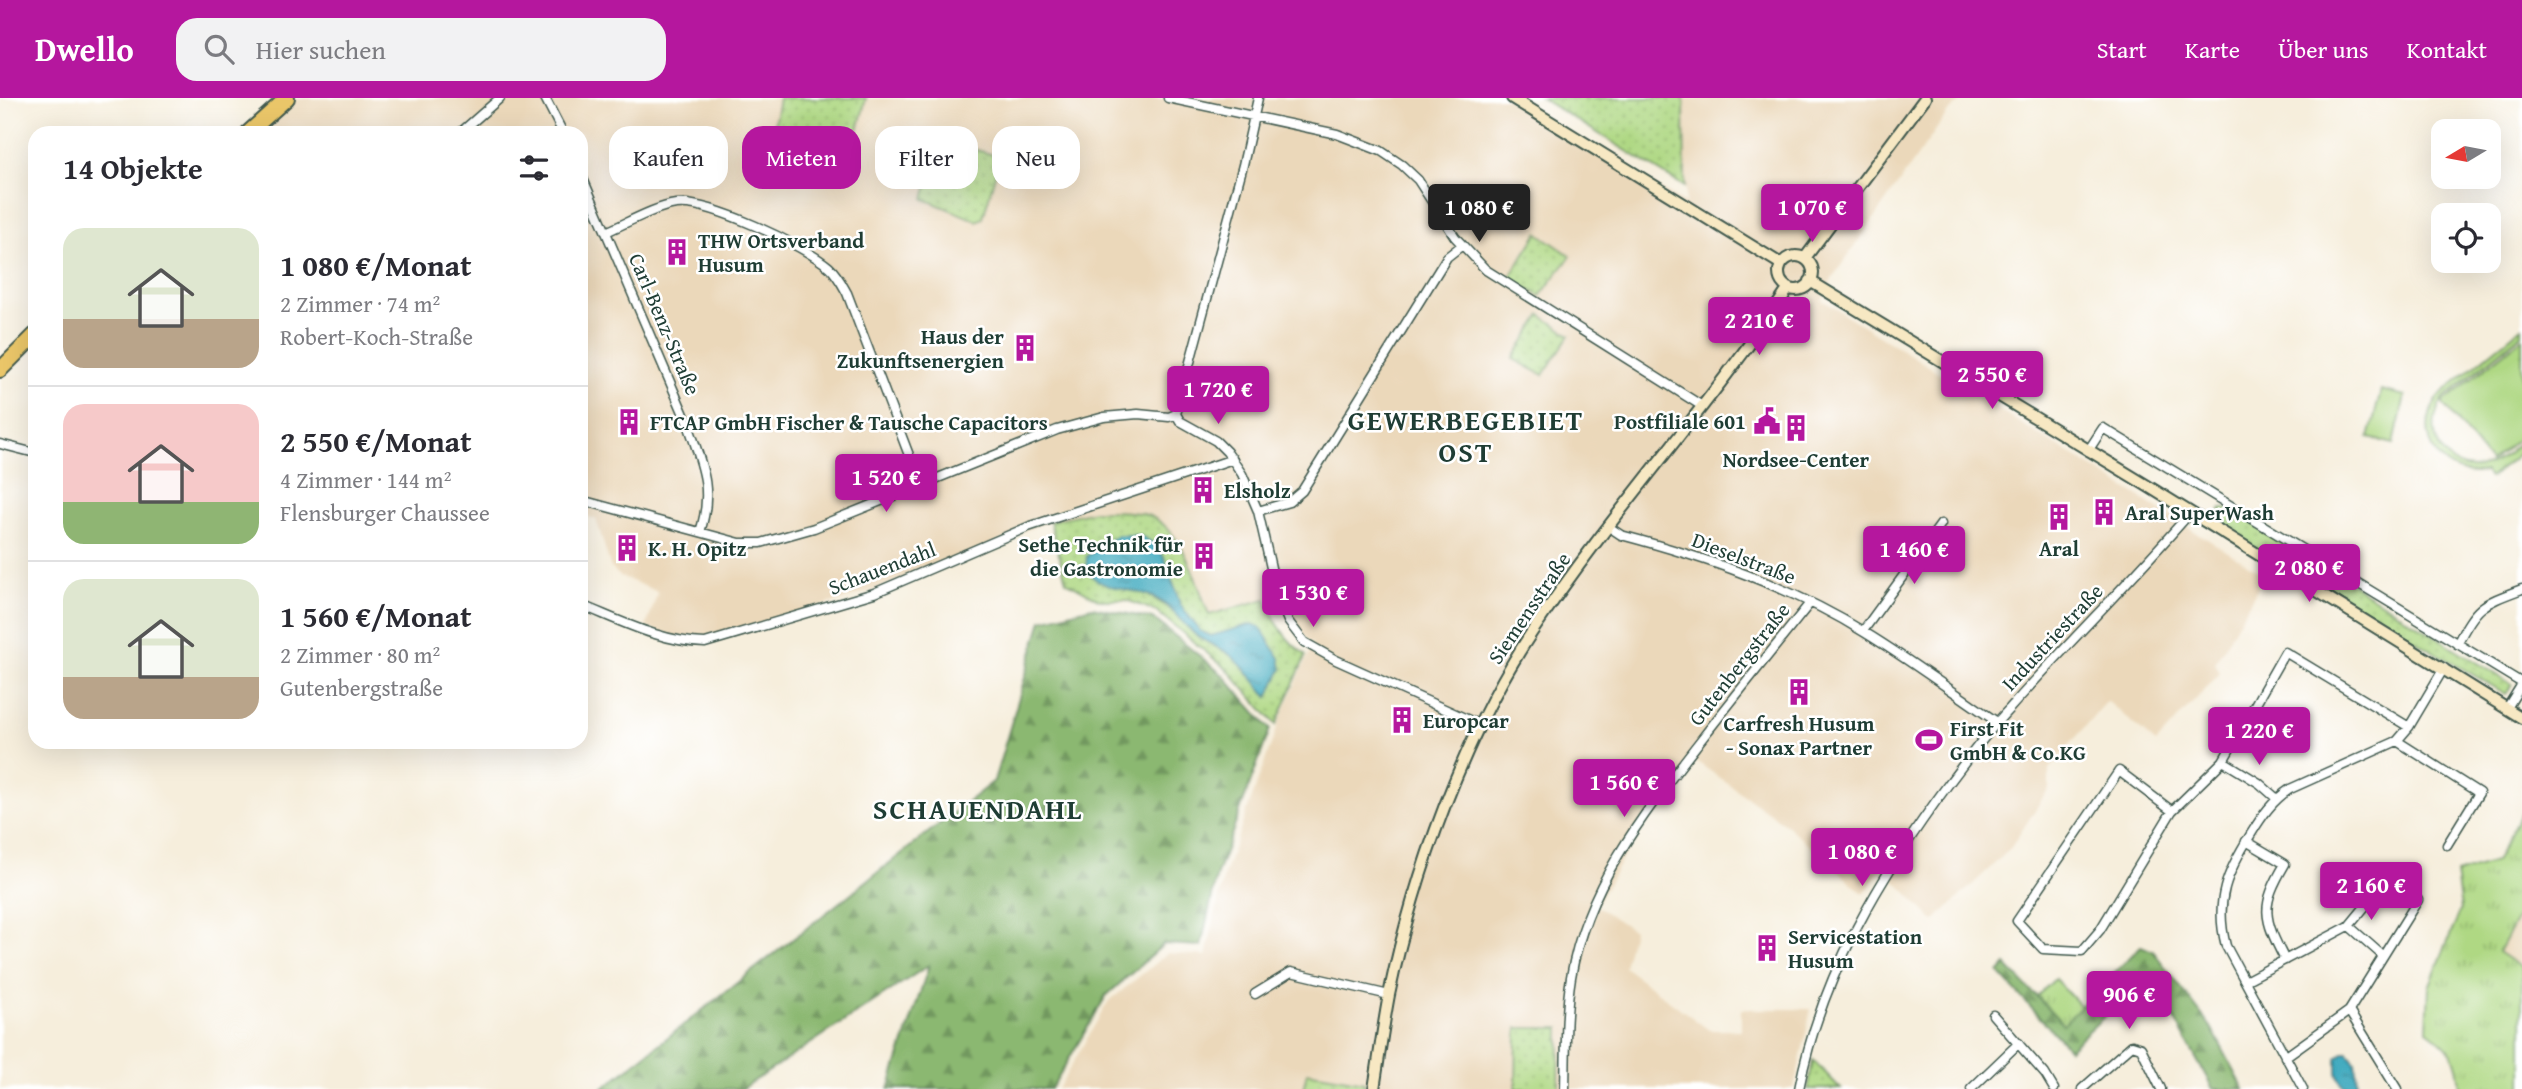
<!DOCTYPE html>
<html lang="de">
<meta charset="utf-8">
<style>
:root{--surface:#fff;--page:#f2f2f3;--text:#2b2b33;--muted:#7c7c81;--line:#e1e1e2;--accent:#b5179e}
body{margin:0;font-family:"Gentium Book Plus",serif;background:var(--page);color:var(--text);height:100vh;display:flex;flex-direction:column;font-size:26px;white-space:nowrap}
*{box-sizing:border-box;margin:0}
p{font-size:23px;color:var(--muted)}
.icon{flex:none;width:38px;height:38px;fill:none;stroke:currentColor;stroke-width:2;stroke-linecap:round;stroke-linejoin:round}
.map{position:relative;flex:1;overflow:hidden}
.sheet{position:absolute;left:28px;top:28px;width:560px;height:623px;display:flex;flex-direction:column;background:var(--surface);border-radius:21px;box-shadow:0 7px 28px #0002}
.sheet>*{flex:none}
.banner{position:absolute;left:609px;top:28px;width:665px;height:63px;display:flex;gap:14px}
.needle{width:46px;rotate:260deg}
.controls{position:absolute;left:2431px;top:21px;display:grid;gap:14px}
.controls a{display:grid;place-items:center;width:70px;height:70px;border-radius:14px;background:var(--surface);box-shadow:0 7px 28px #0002;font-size:35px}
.price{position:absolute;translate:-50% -60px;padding:0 16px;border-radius:7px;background:var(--accent);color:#fff;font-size:23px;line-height:46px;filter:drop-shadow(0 2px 4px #0008)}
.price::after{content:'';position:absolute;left:50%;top:42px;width:21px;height:16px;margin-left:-10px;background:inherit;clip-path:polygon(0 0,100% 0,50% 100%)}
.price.selected{background:#222;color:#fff}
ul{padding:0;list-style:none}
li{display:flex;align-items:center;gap:21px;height:175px;padding:0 35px}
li+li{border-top:2px solid var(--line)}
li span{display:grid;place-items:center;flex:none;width:196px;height:140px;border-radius:21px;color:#555}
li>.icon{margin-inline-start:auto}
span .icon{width:84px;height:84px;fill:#fffc;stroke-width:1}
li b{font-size:30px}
h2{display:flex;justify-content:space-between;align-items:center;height:84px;padding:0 35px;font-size:30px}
.tag{padding:0 24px;border-radius:21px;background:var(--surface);box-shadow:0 7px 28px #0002;font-size:24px;line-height:63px}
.tag.selected{background:var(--accent);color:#fff}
header{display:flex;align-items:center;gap:42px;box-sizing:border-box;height:98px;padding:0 35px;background:var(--accent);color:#fff}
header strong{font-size:33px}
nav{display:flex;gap:38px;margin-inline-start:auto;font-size:24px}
.search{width:490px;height:63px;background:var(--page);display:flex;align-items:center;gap:18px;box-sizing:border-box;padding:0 24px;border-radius:21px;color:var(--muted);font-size:26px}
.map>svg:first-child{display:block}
</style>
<header>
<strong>Dwello</strong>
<div class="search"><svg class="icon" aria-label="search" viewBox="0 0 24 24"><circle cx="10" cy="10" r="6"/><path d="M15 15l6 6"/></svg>Hier suchen</div>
<nav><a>Start</a><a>Karte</a><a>Über uns</a><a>Kontakt</a></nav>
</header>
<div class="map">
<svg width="2522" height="991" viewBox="0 0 2522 991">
<defs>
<pattern id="grass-dots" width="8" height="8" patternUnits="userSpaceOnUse" patternTransform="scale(1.75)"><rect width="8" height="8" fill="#afd883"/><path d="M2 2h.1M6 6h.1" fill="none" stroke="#96ba72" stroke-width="1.8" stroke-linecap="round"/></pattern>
<pattern id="forest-firs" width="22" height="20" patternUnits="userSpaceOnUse" patternTransform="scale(1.75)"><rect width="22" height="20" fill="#8bb871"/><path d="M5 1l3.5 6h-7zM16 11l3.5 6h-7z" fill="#71975e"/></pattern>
<pattern id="park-tufts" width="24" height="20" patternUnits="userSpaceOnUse" patternTransform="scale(1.75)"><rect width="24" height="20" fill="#afd883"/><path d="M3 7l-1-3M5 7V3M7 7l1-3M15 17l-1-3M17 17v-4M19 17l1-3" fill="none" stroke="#96ba72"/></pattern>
<pattern id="water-ripples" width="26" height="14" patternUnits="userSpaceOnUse" patternTransform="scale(1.75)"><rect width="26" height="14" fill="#3ea9be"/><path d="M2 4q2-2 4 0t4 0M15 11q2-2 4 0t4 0" fill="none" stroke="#338b9b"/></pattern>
</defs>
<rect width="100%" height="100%" fill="#fff"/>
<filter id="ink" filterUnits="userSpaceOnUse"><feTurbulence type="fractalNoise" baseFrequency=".0143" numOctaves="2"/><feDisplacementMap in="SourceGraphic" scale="14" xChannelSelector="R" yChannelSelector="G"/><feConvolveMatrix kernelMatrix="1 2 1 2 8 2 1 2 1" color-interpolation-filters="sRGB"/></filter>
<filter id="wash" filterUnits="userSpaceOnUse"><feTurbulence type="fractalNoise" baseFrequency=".00686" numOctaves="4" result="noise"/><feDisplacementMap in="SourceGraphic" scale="28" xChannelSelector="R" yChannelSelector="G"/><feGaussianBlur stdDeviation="1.57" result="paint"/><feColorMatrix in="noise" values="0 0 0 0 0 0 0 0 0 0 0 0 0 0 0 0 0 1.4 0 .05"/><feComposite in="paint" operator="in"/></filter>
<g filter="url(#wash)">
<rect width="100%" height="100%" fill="#f6eedc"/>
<path fill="#ebd8ba" d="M292 0H1508L1686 106 1684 0H1964L1947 16 1833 179 1822 202 2265 477 2215 565 2220 575 2156 645 2107 603 2049 671V690L2010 751 1934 823 1882 769 1864 796 1785 726 1693 661 1658 705 1631 745 1596 808 1633 832 1624 869 1709 932H1741V911H1811L1794 991H1058L1108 904 1168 855 1206 858 1224 777 1278 627 1313 546 1307 541 1291 521 1280 497 1209 517 1186 458 1175 438 1145 416 1094 413 1050 423 868 494 704 543 684 542 646 529 658 494 620 478 611 470 596 421 581 417V35H253Z
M2522 811V870L2498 854Z"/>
<path fill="url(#grass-dots)" stroke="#678a5c" stroke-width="2" fill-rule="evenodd" d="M779 0H866L846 81 771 45Z
M1541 0H1684L1685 89Z
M940 41 1000 59 983 120 977 123 924 101Z
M1018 41 1054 52 1007 82Z
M1538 135 1571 158 1540 198 1509 180Z
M1541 217 1570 237 1543 277 1513 261Z
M2222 410H2231L2513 587 2506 596 2213 425Z
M1094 413C1110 413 1127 412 1143 416 1181 424 1197 485 1209 517L1266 501C1275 524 1285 543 1306 557L1276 627 1229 573 1156 513 1126 502H1100L1066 483 1050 423ZM1117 437 1155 446 1165 461 1180 506 1200 533 1211 538 1252 526 1229 556 1208 545 1194 535 1173 513 1087 458Z
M1517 930H1560L1559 991H1516Z
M1813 962 1841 991H1808Z
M1307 974 1365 984 1363 991H1303Z"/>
<path fill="url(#forest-firs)" stroke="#557a52" stroke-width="2" d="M1092 509 1154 521 1223 577 1270 631 1217 776 1201 848 1164 846 1106 898 1051 991H889L929 867 742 991H602L994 683 1042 522Z
M2141 848 2153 853 2211 929 2244 991H2213L2175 922 2147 879 2069 951 1999 875 2006 867 2063 926Z"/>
<path fill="url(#park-tufts)" stroke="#678a5c" stroke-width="2" d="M2522 714V811L2498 854 2522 870V991H2460C2458 959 2452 950 2427 932L2429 889 2461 811 2456 776 2495 764Z
M2055 881 2081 909 2063 926 2037 898Z"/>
<path fill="#afd883" stroke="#678a5c" stroke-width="2" d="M2522 229V236L2444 300C2420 332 2444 380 2485 368 2499 364 2511 352 2522 343V353L2490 380 2485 374C2436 383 2410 329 2443 294Z
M2522 240V338L2490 364 2442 305Z
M2381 292 2405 298 2394 346 2369 340Z"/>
<path fill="url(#water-ripples)" stroke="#2e7379" stroke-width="2" d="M1117 437H1139L1155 446 1165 461 1180 506 1200 533 1211 538 1252 526 1260 529 1280 560 1282 571 1268 599C1256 586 1243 566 1228 555 1218 548 1206 545 1196 537 1180 524 1171 506 1151 498 1130 489 1081 493 1087 458Z
M2343 954H2348L2355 963 2357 985 2354 990 2343 987 2337 975V960Z"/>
</g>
<g filter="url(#ink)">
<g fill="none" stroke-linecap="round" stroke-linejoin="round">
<defs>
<path id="street" d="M545 0 563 35
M1168 0 1337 36 1381 53 1402 67 1418 82 1455 139 1486 172 1702 308
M460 35 500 0
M581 76 688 326C702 367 714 391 700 434
M606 134C627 125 655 109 676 106 709 102 803 147 829 169 837 176 842 186 847 195L920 386
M1176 316 1180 323 1216 343 1227 354 1242 376 1258 413 1277 496 1288 523 1304 544 1336 562 1480 627
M1176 316 1243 67 1258 0
M0 346 35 355
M2088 353 2103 330 2522 585
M581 402 740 445H761L814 430 1057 332 1104 319 1138 316 1169 319 1176 316
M1258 413 1289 404 1302 393 1447 159 1461 148
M1609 429 1621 437C1704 459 1790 488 1864 534 1910 562 1953 594 1997 624
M581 507C621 523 661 544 705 545L874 495 1028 429 1233 361
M1863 533 1941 426
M2457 546C2477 507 2482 506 2522 491
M2507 610 2522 586
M2397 643 2479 695 2447 747
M2223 663 2259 685 2276 700
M2172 713 2119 673 2017 823 2043 851 2082 853 2100 832 2172 713 2223 663 2285 554 2409 629
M2246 743 2285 766C2260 809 2263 819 2285 862
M2382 788 2349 828 2383 858
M2245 883 2349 828
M1255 896 1291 874 1389 897
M2349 913 2418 802
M1993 917 2045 976 2054 991
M2285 959 2349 913 2397 991
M1565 991C1566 954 1565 916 1571 879 1586 788 1645 714 1700 643 1736 597 1773 551 1810 505
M1799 991C1821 877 1881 777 1950 684 1969 659 1988 633 2010 610 2069 544 2132 482 2190 415
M1971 991 2019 945
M2082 991 2132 947 2141 950 2161 991
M2303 991 2226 848C2214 803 2227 774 2251 736 2262 718 2272 703 2290 691L2397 643 2409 629 2444 570"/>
<path id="secondary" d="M1512 0 1781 166
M1779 175a17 17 0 1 1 34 0a17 17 0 1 1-34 0Z
M1805 160 1925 0
M1810 183 2146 387 2522 620
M1374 991C1379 960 1383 928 1389 897 1414 776 1464 637 1532 534 1611 415 1709 309 1789 190"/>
<path id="highway" d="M248 35 287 0
M0 272 35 237"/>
</defs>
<use href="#street" stroke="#3f584d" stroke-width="11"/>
<use href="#secondary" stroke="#3f584d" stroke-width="14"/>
<use href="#highway" stroke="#3f584d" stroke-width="18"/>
<use href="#street" stroke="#fff" stroke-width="8"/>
<use href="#secondary" stroke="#f7e8c3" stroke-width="10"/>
<use href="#highway" stroke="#eac669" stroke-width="14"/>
</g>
</g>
<defs>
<symbol id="building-bare" viewBox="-9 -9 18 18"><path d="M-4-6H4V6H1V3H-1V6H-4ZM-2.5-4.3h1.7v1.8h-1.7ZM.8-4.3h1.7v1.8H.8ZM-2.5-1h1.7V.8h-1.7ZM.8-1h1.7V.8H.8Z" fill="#b5179e" stroke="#fff" stroke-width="2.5" paint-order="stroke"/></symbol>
<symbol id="civic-bare" viewBox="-9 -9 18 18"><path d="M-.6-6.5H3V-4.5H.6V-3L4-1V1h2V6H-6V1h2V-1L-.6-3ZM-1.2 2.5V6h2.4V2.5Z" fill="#b5179e" stroke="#fff" stroke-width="2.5" paint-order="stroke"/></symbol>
<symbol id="stadium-bare" viewBox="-9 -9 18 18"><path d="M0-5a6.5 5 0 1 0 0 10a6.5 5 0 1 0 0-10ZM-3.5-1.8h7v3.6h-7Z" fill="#b5179e" stroke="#fff" stroke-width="2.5" paint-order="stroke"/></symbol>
</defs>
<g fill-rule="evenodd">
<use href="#building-bare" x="658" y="135" width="38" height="38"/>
<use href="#building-bare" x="1006" y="231" width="38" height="38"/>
<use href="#civic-bare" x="1748" y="304" width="38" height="38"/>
<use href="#building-bare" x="610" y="305" width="38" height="38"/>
<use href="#building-bare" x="1777" y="311" width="38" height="38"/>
<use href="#building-bare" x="1184" y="373" width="38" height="38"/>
<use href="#building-bare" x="2085" y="395" width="38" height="38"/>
<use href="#building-bare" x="2040" y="400" width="38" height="38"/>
<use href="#building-bare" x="608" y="431" width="38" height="38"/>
<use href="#building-bare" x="1185" y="439" width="38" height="38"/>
<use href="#building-bare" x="1780" y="575" width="38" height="38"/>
<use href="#building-bare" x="1383" y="603" width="38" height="38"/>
<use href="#stadium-bare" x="1910" y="623" width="38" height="38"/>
<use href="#building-bare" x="1748" y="831" width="38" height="38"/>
</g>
<g text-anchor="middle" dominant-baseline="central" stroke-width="5" stroke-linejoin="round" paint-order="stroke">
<g font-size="21" font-weight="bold" fill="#1f3d34" stroke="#fff" text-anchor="start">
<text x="698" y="142">THW Ortsverband<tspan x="698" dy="24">Husum</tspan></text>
<text x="1004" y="238" text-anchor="end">Haus der<tspan x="1004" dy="24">Zukunftsenergien</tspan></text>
<text x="1746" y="323" text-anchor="end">Postfiliale 601</text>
<text x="650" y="324">FTCAP GmbH Fischer &amp; Tausche Capacitors</text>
<text x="1796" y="361" text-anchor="middle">Nordsee-Center</text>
<text x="1224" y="392">Elsholz</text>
<text x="2125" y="414">Aral SuperWash</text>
<text x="1183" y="446" text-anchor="end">Sethe Technik für<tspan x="1183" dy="24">die Gastronomie</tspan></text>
<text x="648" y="450">K. H. Opitz</text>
<text x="2059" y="450" text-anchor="middle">Aral</text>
<text x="1423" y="622">Europcar</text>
<text x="1799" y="625" text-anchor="middle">Carfresh Husum<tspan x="1799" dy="24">- Sonax Partner</tspan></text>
<text x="1950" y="630">First Fit<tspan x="1950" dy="24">GmbH &amp; Co.KG</tspan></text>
<text x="1788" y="838">Servicestation<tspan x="1788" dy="24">Husum</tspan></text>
</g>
<g font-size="21" fill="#1f3d34" stroke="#fff">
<text transform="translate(665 226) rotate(67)">Carl-Benz-Straße</text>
<text transform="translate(1744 460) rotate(21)">Dieselstraße</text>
<text transform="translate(882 470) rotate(-21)">Schauendahl</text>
<text transform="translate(1529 510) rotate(-56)">Siemensstraße</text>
<text transform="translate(2052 539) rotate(-47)">Industriestraße</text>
<text transform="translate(1739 566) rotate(-52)">Gutenbergstraße</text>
</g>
<g font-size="28" font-weight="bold" letter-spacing="2" fill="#1f3d34" stroke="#fff">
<text x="1466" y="321">GEWERBEGEBIET<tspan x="1466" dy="32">OST</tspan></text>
<text x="978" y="710">SCHAUENDAHL</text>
</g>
</g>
</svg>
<div class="controls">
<a><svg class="needle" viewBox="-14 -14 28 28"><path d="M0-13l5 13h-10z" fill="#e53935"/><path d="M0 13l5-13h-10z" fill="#7c7c81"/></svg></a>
<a><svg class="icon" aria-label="locate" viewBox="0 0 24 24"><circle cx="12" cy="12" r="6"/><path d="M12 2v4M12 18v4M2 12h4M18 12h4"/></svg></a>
</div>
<b class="price selected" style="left:1479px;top:146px">1 080 €</b>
<b class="price" style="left:1812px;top:146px">1 070 €</b>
<b class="price" style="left:1759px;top:259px">2 210 €</b>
<b class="price" style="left:1992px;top:313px">2 550 €</b>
<b class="price" style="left:1218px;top:328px">1 720 €</b>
<b class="price" style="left:886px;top:416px">1 520 €</b>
<b class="price" style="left:1914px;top:488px">1 460 €</b>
<b class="price" style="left:2309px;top:506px">2 080 €</b>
<b class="price" style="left:1313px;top:531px">1 530 €</b>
<b class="price" style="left:2259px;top:669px">1 220 €</b>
<b class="price" style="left:1624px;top:721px">1 560 €</b>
<b class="price" style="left:1862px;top:790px">1 080 €</b>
<b class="price" style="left:2371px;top:824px">2 160 €</b>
<b class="price" style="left:2129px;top:933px">906 €</b>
<div class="banner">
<a class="tag">Kaufen</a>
<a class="tag selected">Mieten</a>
<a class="tag">Filter</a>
<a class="tag">Neu</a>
</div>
<section class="sheet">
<h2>14 Objekte<svg class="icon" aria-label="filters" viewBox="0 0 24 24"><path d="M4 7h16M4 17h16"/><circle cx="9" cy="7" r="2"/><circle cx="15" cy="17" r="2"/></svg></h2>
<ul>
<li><span style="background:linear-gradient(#dfe7d0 65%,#b9a48a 0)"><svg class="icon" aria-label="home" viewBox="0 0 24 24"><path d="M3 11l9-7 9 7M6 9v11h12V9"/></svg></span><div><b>1 080 €/Monat</b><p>2 Zimmer · 74 m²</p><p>Robert-Koch-Straße</p></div></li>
<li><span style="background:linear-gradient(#f6c9c9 70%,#8fb573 0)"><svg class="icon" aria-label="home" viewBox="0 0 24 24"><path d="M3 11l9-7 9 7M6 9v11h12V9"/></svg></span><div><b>2 550 €/Monat</b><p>4 Zimmer · 144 m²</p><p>Flensburger Chaussee</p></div></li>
<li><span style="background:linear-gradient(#dfe7d0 70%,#b9a48a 0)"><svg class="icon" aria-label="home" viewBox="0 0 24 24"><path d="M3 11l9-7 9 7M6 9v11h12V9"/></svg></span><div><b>1 560 €/Monat</b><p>2 Zimmer · 80 m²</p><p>Gutenbergstraße</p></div></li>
</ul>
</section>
</div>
